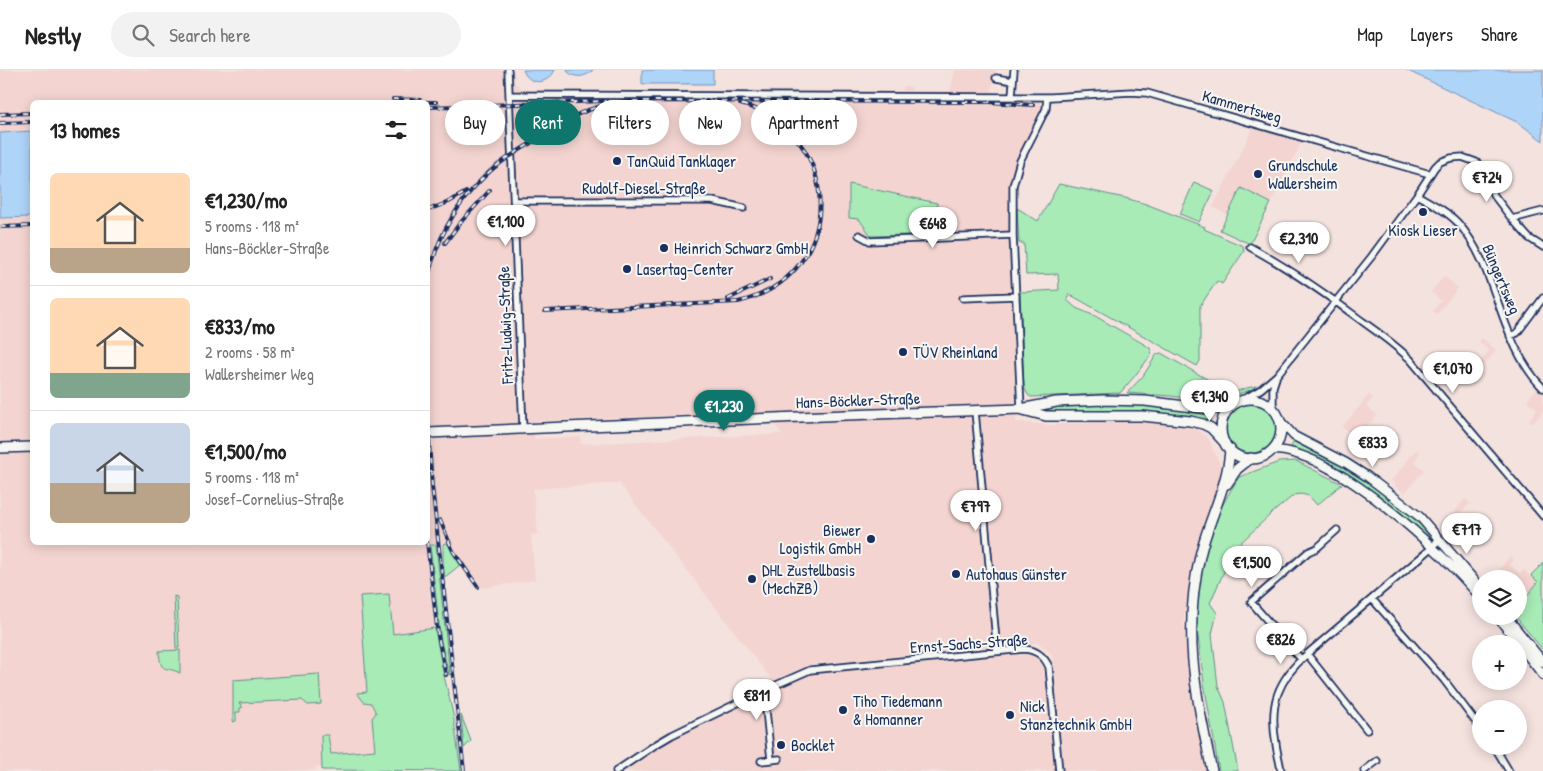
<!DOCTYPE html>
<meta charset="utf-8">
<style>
:root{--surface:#fff;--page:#f2f2f2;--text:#222;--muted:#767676;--line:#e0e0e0;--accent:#0f766e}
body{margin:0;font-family:"Patrick Hand",sans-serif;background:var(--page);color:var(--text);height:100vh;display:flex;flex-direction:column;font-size:19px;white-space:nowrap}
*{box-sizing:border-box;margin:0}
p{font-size:16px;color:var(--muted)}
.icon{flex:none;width:28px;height:28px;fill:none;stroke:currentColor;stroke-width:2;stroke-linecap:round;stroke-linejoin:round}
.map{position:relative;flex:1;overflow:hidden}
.drawer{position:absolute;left:30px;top:30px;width:400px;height:445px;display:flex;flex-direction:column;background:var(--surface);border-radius:8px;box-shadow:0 2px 12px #0003}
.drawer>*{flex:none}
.guide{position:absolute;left:445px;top:30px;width:475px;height:45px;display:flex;gap:10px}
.buttons{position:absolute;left:1472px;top:500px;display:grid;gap:10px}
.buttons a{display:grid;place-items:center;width:55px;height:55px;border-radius:50%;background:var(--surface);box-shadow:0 2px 12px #0003;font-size:25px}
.price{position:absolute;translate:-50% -42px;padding:0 11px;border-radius:18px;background:#fff;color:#222;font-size:16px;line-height:32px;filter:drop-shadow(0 1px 2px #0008)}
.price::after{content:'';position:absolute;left:50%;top:30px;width:15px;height:11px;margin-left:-8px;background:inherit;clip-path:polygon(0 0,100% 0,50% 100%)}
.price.selected{background:var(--accent);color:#fff}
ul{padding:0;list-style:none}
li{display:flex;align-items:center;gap:15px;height:125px;padding:0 20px}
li+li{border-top:1px solid var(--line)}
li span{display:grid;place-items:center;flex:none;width:140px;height:100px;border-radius:8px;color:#555}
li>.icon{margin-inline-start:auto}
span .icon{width:60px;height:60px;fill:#fffc;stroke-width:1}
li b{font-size:21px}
h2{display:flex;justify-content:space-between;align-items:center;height:60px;padding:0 20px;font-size:21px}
.pill{padding:0 18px;border-radius:22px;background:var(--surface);box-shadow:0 2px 12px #0003;font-size:18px;line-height:45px}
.pill.selected{background:var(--accent);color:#fff}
header{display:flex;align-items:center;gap:30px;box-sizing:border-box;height:70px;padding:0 25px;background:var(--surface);border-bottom:1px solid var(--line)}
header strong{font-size:24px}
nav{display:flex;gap:28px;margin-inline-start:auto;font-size:18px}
.search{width:350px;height:45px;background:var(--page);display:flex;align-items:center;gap:12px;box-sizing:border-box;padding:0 18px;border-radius:28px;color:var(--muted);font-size:19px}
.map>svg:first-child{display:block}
</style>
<header>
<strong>Nestly</strong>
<div class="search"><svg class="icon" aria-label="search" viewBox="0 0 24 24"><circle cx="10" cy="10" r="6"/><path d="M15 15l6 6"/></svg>Search here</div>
<nav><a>Map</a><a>Layers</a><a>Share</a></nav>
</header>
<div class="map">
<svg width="1543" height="701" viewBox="0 0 1543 701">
<rect width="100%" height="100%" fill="#f4e2de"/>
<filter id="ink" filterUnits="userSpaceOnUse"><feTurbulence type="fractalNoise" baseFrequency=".02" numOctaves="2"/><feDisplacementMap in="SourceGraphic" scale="10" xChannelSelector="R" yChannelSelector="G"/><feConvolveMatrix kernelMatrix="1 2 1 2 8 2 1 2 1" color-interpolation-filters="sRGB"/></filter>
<g filter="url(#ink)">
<path fill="#f3d4d0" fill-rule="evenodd" d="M0 0H514L515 13 523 20 902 21 904 16 911 17 913 21H950L955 0H996L989 29H1032L1038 30 1044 36 1043 39 1018 90 1010 116 1009 128 1016 352 1051 355 1108 351 1143 352 1191 358 1198 360 1208 368 1220 394 1221 404 1218 414 1203 454 1183 553 1192 622 1207 701H1063L1054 595 1052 586 1048 580 1038 573 811 594 773 611 619 413 533 419 538 464 531 465 535 510 482 518 463 492 460 495 447 473 431 475 435 517 429 518 435 558 393 564 367 622 357 623 371 633 376 643 372 648 375 680 331 684 328 665H322V697H316L315 700 285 701H0V148L32 147V472H428V32H32V61L0 63ZM766 342 782 364 581 374 580 367 534 369V351Z
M1253 58 1302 71 1271 133 1242 118 1228 145 1213 137Z
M1444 206 1458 218 1437 244 1433 241 1441 231 1431 222Z
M1482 268 1496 280 1482 298 1478 295 1489 281 1479 272Z
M1538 317 1543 321V341L1533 353 1529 350 1537 339 1527 331Z
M1369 325 1373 328 1366 336 1377 345 1357 369 1342 357Z
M1416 380 1420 383 1414 391 1424 400 1405 423 1395 416 1396 414 1391 411Z
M1465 429 1470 433 1459 445 1470 453 1452 475 1440 460Z
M1510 486 1514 489 1510 495 1520 504 1524 500 1539 512 1519 536V509H1492Z
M1025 584 1033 585 1038 588 1044 600 1055 701H621L658 676 672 668 731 641 751 629 815 602Z"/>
<path fill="#a8ebb6" stroke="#628d8a" d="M1194 112 1214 121 1199 152 1180 144Z
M849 114 937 133V164L871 166 859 149 849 148Z
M1059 114 1125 128 1146 134 1205 157 1204 159 1243 176 1244 181 1222 214 1217 211 1200 236V291L1197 296 1069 224 1067 230 1076 238 1095 246 1142 273 1150 278 1152 284 1133 308 1120 323 1031 327 1028 325 1024 317 1020 222 1059 220 1058 204 1026 205 1024 173H1019L1017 138 1038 151Z
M1241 118 1271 133 1250 174 1220 160Z
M1161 283 1221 317 1229 321 1212 332 1171 326 1127 323 1143 306 1157 284Z
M1256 316 1259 317 1235 325 1218 336 1215 335C1224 325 1243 318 1256 316Z
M1118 332 1211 342 1212 346 1209 353 1049 344 1039 341 1040 337Z
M1226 358a25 25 0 1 1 50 0a25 25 0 1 1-50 0Z
M1295 369 1349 398 1390 427 1435 468 1432 473 1400 446 1308 386 1290 379Z
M1296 391 1342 414 1317 435 1309 426 1301 424 1294 425 1272 443 1234 479 1210 533 1217 543 1212 564 1218 616 1225 632 1238 701H1219L1204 613 1196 551 1200 508 1206 481 1220 440 1228 425 1239 407 1279 392Z
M447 473 460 495 445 507 443 493V474Z
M430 475H436L450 605H449L441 572Z
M1543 493V580L1515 546H1519V536L1538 512 1531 505Z
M389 524 393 564 435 558 442 597 453 644 461 701 322 700 321 665H328L331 684 375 680 372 648 376 643 371 633 364 632 357 623 367 622 360 526Z
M174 526 177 527 179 578H176Z
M180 580V603C164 595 161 605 159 581Z
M319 604 321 634 308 635 302 630 239 633 243 637 240 638V642H236V651L233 652V610Z
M461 645 471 671 464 678Z"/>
<path fill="#aed4f7" stroke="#7392ba" d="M523 0H555C548 15 529 16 523 0Z
M566 0H593C585 8 574 9 566 0Z
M642 0H713V14H642Z
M1406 0H1543V71L1519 53Z
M32 61V147L0 148V63Z"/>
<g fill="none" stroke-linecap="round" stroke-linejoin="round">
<defs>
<path id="minor" d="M508 0 523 359
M996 8 1013 11
M510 25 1051 27 1131 22 1147 23 1430 104
M1012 26 1014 0
M1417 125C1431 133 1447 141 1458 153 1499 199 1498 272 1543 318
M514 131H712L744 138
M1512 149 1529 168 1543 177
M859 165 870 171 1013 165
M1250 177C1290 199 1326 224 1362 251 1379 263 1395 275 1410 289L1543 446
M963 228 1016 226
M1510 266 1517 263 1543 228
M1244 329 1261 319 1277 305 1372 186 1419 122 1435 97 1440 92 1451 88 1462 87 1476 92 1485 101 1493 124 1512 149 1543 141
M1273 338V317L1276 308
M1021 339 1013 165V116L1020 91 1046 39 1047 27
M975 341 997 581
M1372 529 1444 610 1481 659
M1307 584 1367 660
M1301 589 1251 532 1308 482 1317 478 1337 460
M1494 676 1509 701
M771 690 779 689
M761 691 771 690 764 620
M616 701 655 675 672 665 758 623 810 600 1024 579C1037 580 1044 586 1049 597L1059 701
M1281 701C1280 692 1277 683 1276 674 1269 634 1277 611 1307 584L1427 482 1436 473 1437 466
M1364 701 1377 691"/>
<path id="tertiary" d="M1280 351 1294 366 1346 393 1368 407 1420 447 1481 518
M1272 380C1333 379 1443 482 1481 528
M1497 546 1543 605
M1506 546 1543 592"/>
<path id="secondary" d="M1221 359a30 30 0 1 1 60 0a30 30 0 1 1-60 0Z
M1023 340 1046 346H1142L1190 351 1203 354 1211 358 1225 373
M428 363 846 345 1021 339 1056 332 1103 330 1145 331 1209 339 1230 337
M0 378 32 377
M1227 414 1237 399 1251 388
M1212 701C1196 624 1182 564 1200 486 1208 450 1228 417 1230 379"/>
</defs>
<use href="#minor" stroke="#1b2f5e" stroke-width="9"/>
<use href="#tertiary" stroke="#1b2f5e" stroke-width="11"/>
<use href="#secondary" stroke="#1b2f5e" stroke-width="12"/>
<use href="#minor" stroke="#f6f6f2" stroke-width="5.5"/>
<use href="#tertiary" stroke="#f6f6f2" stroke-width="8"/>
<use href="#secondary" stroke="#f6f6f2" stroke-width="9"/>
<defs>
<path id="rail" d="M393 29 420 30
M412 32H436
M428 37 606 31
M0 44 32 43
M0 53 32 52
M428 140 449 132 466 122
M0 157 32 156
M445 173 460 153 490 120
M428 207C437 169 456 134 485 106 497 94 513 84 528 75 550 60 572 44 598 37 610 33 623 32 636 31L990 32 1033 35
M728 229 770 209
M545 241 738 232C849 206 844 60 740 34
M428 356 432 416 464 701
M440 450 453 481 478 517
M427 472 438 566 446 605"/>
</defs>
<use href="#rail" stroke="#1b2f5e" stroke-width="4"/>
<use href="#rail" stroke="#f6f6f2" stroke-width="2" stroke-dasharray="5.5" stroke-linecap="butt"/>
</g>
</g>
<g fill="#1b2f5e" stroke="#f6f6f2" stroke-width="2">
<circle cx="617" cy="91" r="5"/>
<circle cx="1258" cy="104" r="5"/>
<circle cx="1423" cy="142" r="5"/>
<circle cx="664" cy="178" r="5"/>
<circle cx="627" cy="199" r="5"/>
<circle cx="903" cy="282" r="5"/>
<circle cx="871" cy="469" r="5"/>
<circle cx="956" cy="504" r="5"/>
<circle cx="752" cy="509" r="5"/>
<circle cx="843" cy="640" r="5"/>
<circle cx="1010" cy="645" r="5"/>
<circle cx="781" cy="675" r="5"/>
</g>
<g text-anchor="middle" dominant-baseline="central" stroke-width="4" stroke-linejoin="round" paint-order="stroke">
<g font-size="16" fill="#1b2f5e" stroke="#f6f6f2">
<text transform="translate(1242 36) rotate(16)">Kammertsweg</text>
<text x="644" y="118">Rudolf-Diesel-Straße</text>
<text transform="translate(1502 209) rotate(67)">Büngertsweg</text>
<text transform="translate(505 255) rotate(-92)">Fritz-Ludwig-Straße</text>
<text transform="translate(858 330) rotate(-2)">Hans-Böckler-Straße</text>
<text transform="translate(969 573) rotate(-4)">Ernst-Sachs-Straße</text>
</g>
<g font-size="16" fill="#1b2f5e" stroke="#f6f6f2" text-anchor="start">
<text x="627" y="91">TanQuid Tanklager</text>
<text x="1268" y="95">Grundschule<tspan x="1268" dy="18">Wallersheim</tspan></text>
<text x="1423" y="160" text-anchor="middle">Kiosk Lieser</text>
<text x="674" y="178">Heinrich Schwarz GmbH</text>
<text x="637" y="199">Lasertag-Center</text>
<text x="913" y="282">TÜV Rheinland</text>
<text x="861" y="460" text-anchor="end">Biewer<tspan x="861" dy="18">Logistik GmbH</tspan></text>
<text x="762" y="500">DHL Zustellbasis<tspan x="762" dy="18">(MechZB)</tspan></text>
<text x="966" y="504">Autohaus Günster</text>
<text x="853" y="631">Tiho Tiedemann<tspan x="853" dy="18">&amp; Homanner</tspan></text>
<text x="1020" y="636">Nick<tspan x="1020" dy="18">Stanztechnik GmbH</tspan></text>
<text x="791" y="675">Bocklet</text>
</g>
</g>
</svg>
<div class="buttons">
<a><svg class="icon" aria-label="layers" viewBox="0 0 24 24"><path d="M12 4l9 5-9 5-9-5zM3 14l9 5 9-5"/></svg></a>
<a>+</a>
<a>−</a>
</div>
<b class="price" style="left:1487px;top:133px">€724</b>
<b class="price" style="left:506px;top:177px">€1,100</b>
<b class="price" style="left:933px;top:179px">€648</b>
<b class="price" style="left:1299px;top:194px">€2,310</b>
<b class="price" style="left:1453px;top:324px">€1,070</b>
<b class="price" style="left:1210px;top:352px">€1,340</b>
<b class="price selected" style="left:724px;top:362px">€1,230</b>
<b class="price" style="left:1373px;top:398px">€833</b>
<b class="price" style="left:976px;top:462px">€797</b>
<b class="price" style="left:1467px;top:485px">€717</b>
<b class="price" style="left:1252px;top:518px">€1,500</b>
<b class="price" style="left:1281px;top:595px">€826</b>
<b class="price" style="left:757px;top:651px">€811</b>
<div class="guide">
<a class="pill">Buy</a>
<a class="pill selected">Rent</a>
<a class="pill">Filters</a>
<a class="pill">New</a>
<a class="pill">Apartment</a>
</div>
<section class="drawer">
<h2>13 homes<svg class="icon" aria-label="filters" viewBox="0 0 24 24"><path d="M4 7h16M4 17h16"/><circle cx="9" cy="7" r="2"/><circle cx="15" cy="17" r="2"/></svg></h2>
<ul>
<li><span style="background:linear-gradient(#ffd9b3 75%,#b9a48a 0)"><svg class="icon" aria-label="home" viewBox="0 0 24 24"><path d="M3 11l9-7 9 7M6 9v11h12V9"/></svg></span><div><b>€1,230/mo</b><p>5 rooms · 118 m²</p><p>Hans-Böckler-Straße</p></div></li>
<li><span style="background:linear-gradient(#ffd9b3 75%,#7fa58c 0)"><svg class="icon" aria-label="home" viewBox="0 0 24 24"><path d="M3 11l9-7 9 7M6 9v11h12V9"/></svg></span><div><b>€833/mo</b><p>2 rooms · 58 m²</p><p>Wallersheimer Weg</p></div></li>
<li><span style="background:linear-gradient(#c9d6e8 60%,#b9a48a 0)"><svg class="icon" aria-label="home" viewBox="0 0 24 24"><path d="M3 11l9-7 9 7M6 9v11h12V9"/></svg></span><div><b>€1,500/mo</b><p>5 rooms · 118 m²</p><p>Josef-Cornelius-Straße</p></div></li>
</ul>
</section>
</div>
